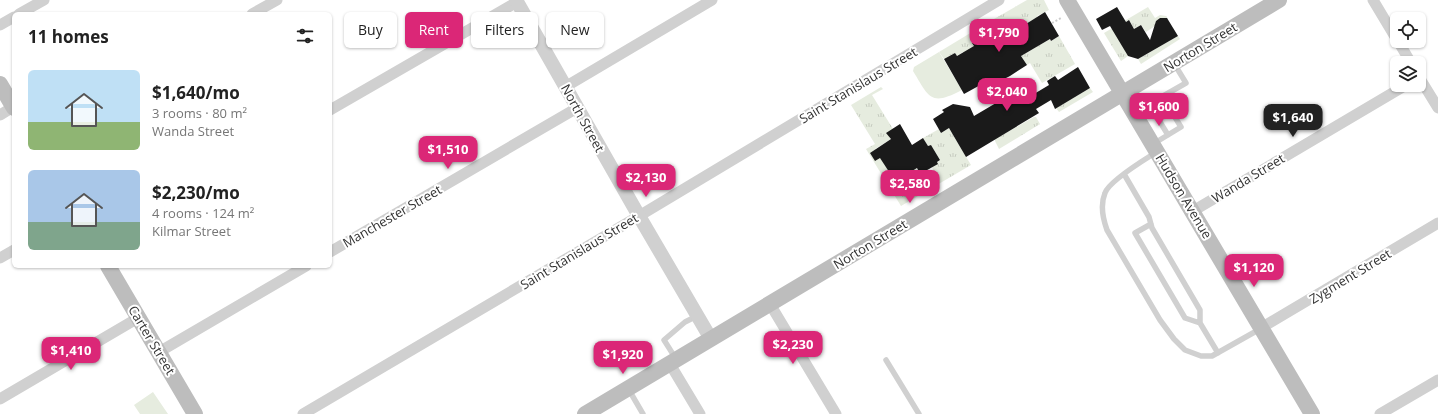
<!DOCTYPE html>
<meta charset="utf-8">
<style>
:root{--surface:#fff;--page:#f6f6f6;--text:#222;--muted:#767676;--accent:#db2777}
body{margin:0;font-family:"Open Sans",sans-serif;background:var(--page);color:var(--text);height:100vh;display:flex;flex-direction:column;font-size:15px;white-space:nowrap}
*{box-sizing:border-box;margin:0}
p{font-size:13px;color:var(--muted)}
.icon{flex:none;width:22px;height:22px;fill:none;stroke:currentColor;stroke-width:2;stroke-linecap:round;stroke-linejoin:round}
.map{position:relative;flex:1;overflow:hidden}
.drawer{position:absolute;left:12px;top:12px;width:320px;height:256px;display:flex;flex-direction:column;background:var(--surface);border-radius:6px;box-shadow:0 1px 3px #0004}
.drawer>*{flex:none}
.banner{position:absolute;left:344px;top:12px;width:380px;height:36px;display:flex;gap:8px}
.controls{position:absolute;left:1390px;top:12px;display:grid;gap:8px}
.controls a{display:grid;place-items:center;width:36px;height:36px;border-radius:6px;background:var(--surface);box-shadow:0 1px 3px #0004;font-size:20px}
.price{position:absolute;translate:-50% -34px;padding:0 9px;border-radius:8px;background:var(--accent);color:#fff;font-size:13px;line-height:26px;filter:drop-shadow(0 1px 2px #0008)}
.price::after{content:'';position:absolute;left:50%;top:24px;width:12px;height:9px;margin-left:-6px;background:inherit;clip-path:polygon(0 0,100% 0,50% 100%)}
.price.on{background:#222;color:#fff}
ul{padding:0;list-style:none}
li{display:flex;align-items:center;gap:12px;height:100px;padding:0 16px}
li span{display:grid;place-items:center;flex:none;width:112px;height:80px;border-radius:6px;color:#555}
li>.icon{margin-inline-start:auto}
span .icon{width:48px;height:48px;fill:#fffc;stroke-width:1}
li b{font-size:17px}
h2{display:flex;justify-content:space-between;align-items:center;height:48px;padding:0 16px;font-size:17px}
.tag{padding:0 14px;border-radius:6px;background:var(--surface);box-shadow:0 1px 3px #0004;font-size:14px;line-height:36px}
.tag.on{background:var(--accent);color:#fff}
.map>svg:first-child{display:block}
</style>
<div class="map">
<svg width="1438" height="414" viewBox="0 0 1438 414">
<defs>
<pattern id="grass-tufts" width="24" height="20" patternUnits="userSpaceOnUse"><rect width="24" height="20" fill="#e6ecdf"/><path d="M3 7l-1-3M5 7V3M7 7l1-3M15 17l-1-3M17 17v-4M19 17l1-3" fill="none" stroke="#c6cbc0"/></pattern>
</defs>
<rect width="100%" height="100%" fill="#fff"/>
<path fill="url(#grass-tufts)" d="M1027 0H1044L1049 10 1037 16V17L1010 34 1005 24 985 36 980 27Z
M1148 7 1155 18 1160 15 1166 16 1168 19 1166 21 1164 18H1160L1156 21 1155 26 1146 32 1141 25 1134 29 1129 20 1113 29 1128 56 1121 61 1104 33Z
M977 29 982 37 972 43 976 51 966 57 963 52 957 56 955 53 944 59 939 52Z
M1059 36 1075 64 1042 83 1030 63 1027 65 1021 56 1050 39 1051 41Z
M1178 36 1180 39 1141 64 1138 59Z
M881 87 883 89 872 95 893 129 887 133 891 139 875 149 895 181 916 168 920 174 926 171 928 174 933 170 932 167 940 160 931 145 928 146 923 138 939 129 941 133 949 128 971 165 901 206 866 149 875 144 851 105Z
M1090 88 1093 92 1059 112 1056 108Z
M1034 117H1036L1040 124 999 149 995 141V139Z"/>
<path fill="#e6ecdf" d="M939 52 962 90C930 107 929 97 913 71L914 67Z
M153 392 168 414H140L134 405Z"/>
<path fill="#1a1a1a" d="M1117 7 1126 22 1129 20 1134 29 1141 25 1150 40 1156 21 1160 18H1167L1178 36 1138 59 1128 56 1110 26 1102 30 1096 19Z
M1045 12 1059 36 1051 41 1050 39 1021 56 1027 65 1010 76 1000 81 998 78 994 80 993 78 964 94 944 59 955 53 957 56 974 46 972 43 1005 24 1010 34Z
M1078 67 1090 88 1055 109 1051 100 1036 109 1039 113 966 157 949 128 941 133 933 119 944 112 942 110 953 104 970 107 974 116 1023 87 1029 97 1049 85 1047 81 1055 76 1058 80Z
M900 124 912 145 923 138 928 146 931 145 940 160 937 162 938 164 920 174 917 168 895 181 880 158 875 161 870 153 891 139 886 133Z"/>
<g fill="none" stroke-linecap="round" stroke-linejoin="round">
<path stroke="#cdcdcd" stroke-width="2" stroke-dasharray="2 2" stroke-linecap="butt" d="M1052 23 1061 18"/>
<path stroke="#d0d0d0" stroke-width="5.5" d="M1168 135 1149 104 1186 83 1175 65
M1153 144 1181 127 1162 96
M1155 153C1144 160 1109 181 1105 193 1100 205 1103 219 1107 230L1160 320 1174 339 1185 350 1201 356H1212L1260 329
M1124 174 1149 217 1152 228 1200 310V323L1218 353
M1151 224 1135 233 1185 318 1200 323
M676 359 664 340 685 322 697 316
M886 360 919 414
M629 390 643 414"/>
<path stroke="#d0d0d0" stroke-width="11" d="M1373 0 1397 40
M19 14 44 0
M252 14 277 0
M0 25 14 17
M1398 41 1411 63
M1419 77 1438 108
M565 87 712 0
M330 110 517 2
M0 115 13 107
M1193 211 1406 85
M330 252 577 108
M0 258 14 250
M770 304 836 414
M1261 328 1438 223
M159 352 306 266
M670 364 700 414
M0 399 138 318
M303 414 639 216 999 0
M1380 414 1438 380"/>
<path stroke="#d0d0d0" stroke-width="14" d="M516 0 639 216 711 339"/>
<path stroke="#bdbdbd" stroke-width="16" d="M1067 0 1312 414
M0 84 14 108
M108 266 195 414
M585 414 1279 0"/>
</g>
<g text-anchor="middle" dominant-baseline="central" stroke-width="4" stroke-linejoin="round" paint-order="stroke">
<g font-size="13" fill="#333" stroke="#fff">
<text transform="translate(1200 47) rotate(-31)">Norton Street</text>
<text transform="translate(858 85) rotate(-31)">Saint Stanislaus Street</text>
<text transform="translate(583 118) rotate(61)">North Street</text>
<text transform="translate(1248 178) rotate(-31)">Wanda Street</text>
<text transform="translate(1184 196) rotate(59)">Hudson Avenue</text>
<text transform="translate(392 216) rotate(-30)">Manchester Street</text>
<text transform="translate(870 244) rotate(-31)">Norton Street</text>
<text transform="translate(579 251) rotate(-31)">Saint Stanislaus Street</text>
<text transform="translate(1350 276) rotate(-31)">Zygment Street</text>
<text transform="translate(152 340) rotate(59)">Carter Street</text>
</g>
</g>
</svg>
<div class="controls">
<a><svg class="icon" aria-label="locate" viewBox="0 0 24 24"><circle cx="12" cy="12" r="6"/><path d="M12 2v4M12 18v4M2 12h4M18 12h4"/></svg></a>
<a><svg class="icon" aria-label="layers" viewBox="0 0 24 24"><path d="M12 4l9 5-9 5-9-5zM3 14l9 5 9-5"/></svg></a>
</div>
<b class="price" style="left:999px;top:53px">$1,790</b>
<b class="price" style="left:1007px;top:112px">$2,040</b>
<b class="price" style="left:1159px;top:127px">$1,600</b>
<b class="price on" style="left:1293px;top:138px">$1,640</b>
<b class="price" style="left:448px;top:170px">$1,510</b>
<b class="price" style="left:646px;top:198px">$2,130</b>
<b class="price" style="left:910px;top:204px">$2,580</b>
<b class="price" style="left:1254px;top:288px">$1,120</b>
<b class="price" style="left:793px;top:365px">$2,230</b>
<b class="price" style="left:71px;top:371px">$1,410</b>
<b class="price" style="left:623px;top:375px">$1,920</b>
<div class="banner">
<a class="tag">Buy</a>
<a class="tag on">Rent</a>
<a class="tag">Filters</a>
<a class="tag">New</a>
</div>
<section class="drawer">
<h2>11 homes<svg class="icon" aria-label="filters" viewBox="0 0 24 24"><path d="M4 7h16M4 17h16"/><circle cx="9" cy="7" r="2"/><circle cx="15" cy="17" r="2"/></svg></h2>
<ul>
<li><span style="background:linear-gradient(#bfe0f5 65%,#8fb573 0)"><svg class="icon" aria-label="home" viewBox="0 0 24 24"><path d="M3 11l9-7 9 7M6 9v11h12V9"/></svg></span><div><b>$1,640/mo</b><p>3 rooms · 80 m²</p><p>Wanda Street</p></div></li>
<li><span style="background:linear-gradient(#a9c7e8 65%,#7fa58c 0)"><svg class="icon" aria-label="home" viewBox="0 0 24 24"><path d="M3 11l9-7 9 7M6 9v11h12V9"/></svg></span><div><b>$2,230/mo</b><p>4 rooms · 124 m²</p><p>Kilmar Street</p></div></li>
</ul>
</section>
</div>
